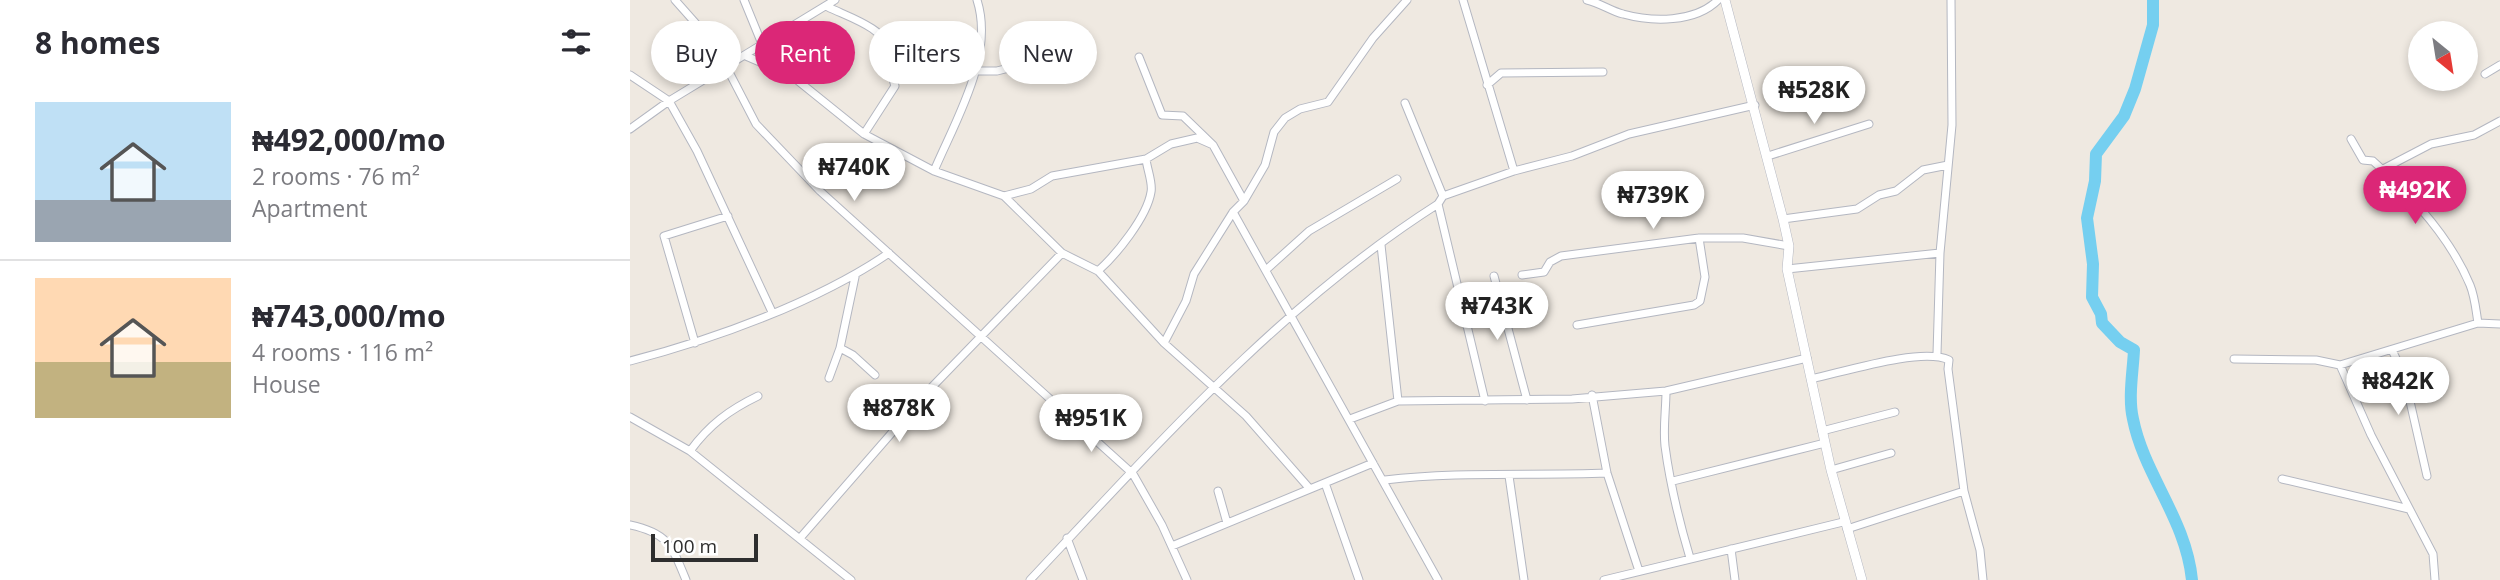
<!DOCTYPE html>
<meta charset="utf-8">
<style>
:root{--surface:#fff;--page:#f2f2f3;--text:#2b2b33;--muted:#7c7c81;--line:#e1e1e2;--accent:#db2777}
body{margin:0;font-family:"Open Sans",sans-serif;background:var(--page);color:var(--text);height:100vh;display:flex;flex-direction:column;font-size:26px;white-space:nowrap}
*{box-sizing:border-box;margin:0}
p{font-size:23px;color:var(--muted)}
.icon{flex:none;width:38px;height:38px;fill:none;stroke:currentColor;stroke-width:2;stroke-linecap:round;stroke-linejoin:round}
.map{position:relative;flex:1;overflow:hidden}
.side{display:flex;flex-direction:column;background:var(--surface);width:630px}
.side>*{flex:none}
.guide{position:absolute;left:21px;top:21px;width:665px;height:63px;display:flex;gap:14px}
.needle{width:46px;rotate:150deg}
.controls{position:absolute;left:1778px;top:21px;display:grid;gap:14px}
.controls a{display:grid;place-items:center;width:70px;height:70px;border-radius:50%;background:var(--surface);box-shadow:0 4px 10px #0003;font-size:35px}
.scale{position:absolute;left:21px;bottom:18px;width:107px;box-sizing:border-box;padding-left:7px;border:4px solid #2e2e2e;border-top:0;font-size:19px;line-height:24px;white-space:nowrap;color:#2e2e2e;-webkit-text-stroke:5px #fff;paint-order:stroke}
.price{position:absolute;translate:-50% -60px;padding:0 16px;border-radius:24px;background:#fff;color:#222;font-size:23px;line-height:46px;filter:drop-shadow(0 2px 4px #0008)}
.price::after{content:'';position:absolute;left:50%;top:42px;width:21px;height:16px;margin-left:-10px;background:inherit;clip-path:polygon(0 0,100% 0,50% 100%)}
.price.selected{background:var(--accent);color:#fff}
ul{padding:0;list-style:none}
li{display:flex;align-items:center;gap:21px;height:175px;padding:0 35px}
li+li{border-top:2px solid var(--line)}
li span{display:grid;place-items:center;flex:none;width:196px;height:140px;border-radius:0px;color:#555}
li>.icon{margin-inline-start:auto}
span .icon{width:84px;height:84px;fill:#fffc;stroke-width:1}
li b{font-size:30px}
h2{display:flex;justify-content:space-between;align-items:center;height:84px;padding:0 35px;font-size:30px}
.tag{padding:0 24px;border-radius:32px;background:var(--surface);box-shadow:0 4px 10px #0003;font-size:24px;line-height:63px}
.tag.selected{background:var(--accent);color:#fff}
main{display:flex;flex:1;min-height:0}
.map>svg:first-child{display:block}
</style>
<main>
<section class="side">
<h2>8 homes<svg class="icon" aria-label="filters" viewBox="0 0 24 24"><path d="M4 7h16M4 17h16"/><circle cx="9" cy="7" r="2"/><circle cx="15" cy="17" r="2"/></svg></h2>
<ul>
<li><span style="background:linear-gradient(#bfe0f5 70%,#9aa5b1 0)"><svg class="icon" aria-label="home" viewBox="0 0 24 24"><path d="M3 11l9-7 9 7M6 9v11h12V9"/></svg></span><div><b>₦492,000/mo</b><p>2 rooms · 76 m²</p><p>Apartment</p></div></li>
<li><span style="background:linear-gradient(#ffd9b3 60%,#c2b280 0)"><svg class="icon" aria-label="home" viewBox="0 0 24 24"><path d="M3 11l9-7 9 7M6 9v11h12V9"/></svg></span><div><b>₦743,000/mo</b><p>4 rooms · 116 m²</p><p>House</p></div></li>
</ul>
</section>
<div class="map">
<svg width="1870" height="580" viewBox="0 0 1870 580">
<rect width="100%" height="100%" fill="#efe9e1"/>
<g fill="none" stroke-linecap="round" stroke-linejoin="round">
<path stroke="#75cff0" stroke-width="12" d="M1523 0V25L1505 89 1494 116 1466 154 1465 181 1457 218 1463 264 1462 297 1471 314 1472 323 1490 342 1504 350C1503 371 1498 398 1503 419 1514 475 1556 519 1562 580"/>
<defs>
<path id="minor" d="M45 0 85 45 126 124 190 191 503 474 532 525 557 580
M114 0 132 44
M833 0 884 171
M957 0C970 3 981 11 993 14 1022 22 1065 23 1088 0
M198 7C218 17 256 28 260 52 263 64 260 72 265 86L234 134
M116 56 162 76 234 134 304 171 374 196 432 253 468 271 534 343 616 416 680 489 743 463
M509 57 532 115 553 116 583 145 614 201
M346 71H367L411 60
M1855 74 1870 65
M0 75 39 101 67 151 142 312
M857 85 871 73 973 72
M775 103 813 196
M0 129 39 101 205 0
M1721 139 1733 160 1743 161C1780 194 1821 239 1840 285 1845 297 1846 311 1848 323
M1138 156 1239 124
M1753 169 1801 144 1844 135 1870 121
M304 171C325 121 365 56 347 0
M374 196 401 189 422 176 516 159 541 144 567 138 583 145
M808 204 855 401
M603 212 808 580
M1153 219 1227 209 1249 195 1266 191 1293 170 1318 165
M751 245 768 401
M637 269 679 231 767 179
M1157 269 1310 253
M468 271C486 255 517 217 521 192 523 183 517 169 516 159
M892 275 914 272 920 262 931 256 1069 238H1113L1159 246
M864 276 897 400
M225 277 210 348 223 355 245 375
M947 325 1064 305 1070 301 1075 277 1069 238
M65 343 34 236 98 216
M534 343 556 301 564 274 603 212 614 201 635 165 644 132 655 118 670 109 698 102 743 38 777 0
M1762 350 1774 375 1797 476
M1307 354 1310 253 1322 125 1321 0
M1604 359 1686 360 1710 365
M0 361C85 339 187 302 259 253
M199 378 210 348
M1181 379C1214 372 1291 347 1319 360L1318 369 1334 491 1350 550 1353 580
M1036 391C1036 409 1033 428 1035 446 1040 484 1049 521 1060 558
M962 395 977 473 1009 571
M0 417 60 451 221 580
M720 419 768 401 942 399 1036 391 1177 358
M1192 431 1265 412
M60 451C79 425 99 410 128 396
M1201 470 1261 453
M879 476 894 580
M1652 479 1779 509
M755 480C828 471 903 476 977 473
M1043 481 1195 443
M695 483 729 580
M588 491 597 523
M0 525C38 533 42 546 56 580
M1217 529 1334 491
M171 537 300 389 432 253
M437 538 453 580
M542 546 680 489
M1101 549 1105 580
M400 580C527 445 651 304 808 204L813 196 884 171 942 156 999 134 1125 105
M974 580 1213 522
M1805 580 1803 554 1741 435 1710 365 1848 323 1870 324"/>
<path id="tertiary" d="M1095 0 1153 219 1159 246 1157 269 1201 470 1232 580"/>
</defs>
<use href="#minor" stroke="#b4b7c1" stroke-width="9"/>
<use href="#tertiary" stroke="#b4b7c1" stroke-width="10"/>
<use href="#minor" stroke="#fff" stroke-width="7"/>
<use href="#tertiary" stroke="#fff" stroke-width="9"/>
</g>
</svg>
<div class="controls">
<a><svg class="needle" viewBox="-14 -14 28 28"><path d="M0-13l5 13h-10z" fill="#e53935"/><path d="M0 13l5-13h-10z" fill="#7c7c81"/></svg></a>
</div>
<div class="scale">100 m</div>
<b class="price" style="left:1184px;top:126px">₦528K</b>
<b class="price" style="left:224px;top:203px">₦740K</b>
<b class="price selected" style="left:1785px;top:226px">₦492K</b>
<b class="price" style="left:1023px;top:231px">₦739K</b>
<b class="price" style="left:867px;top:342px">₦743K</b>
<b class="price" style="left:1768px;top:417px">₦842K</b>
<b class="price" style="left:269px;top:444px">₦878K</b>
<b class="price" style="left:461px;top:454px">₦951K</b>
<div class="guide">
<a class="tag">Buy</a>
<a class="tag selected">Rent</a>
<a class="tag">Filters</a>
<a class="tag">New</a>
</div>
</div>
</main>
